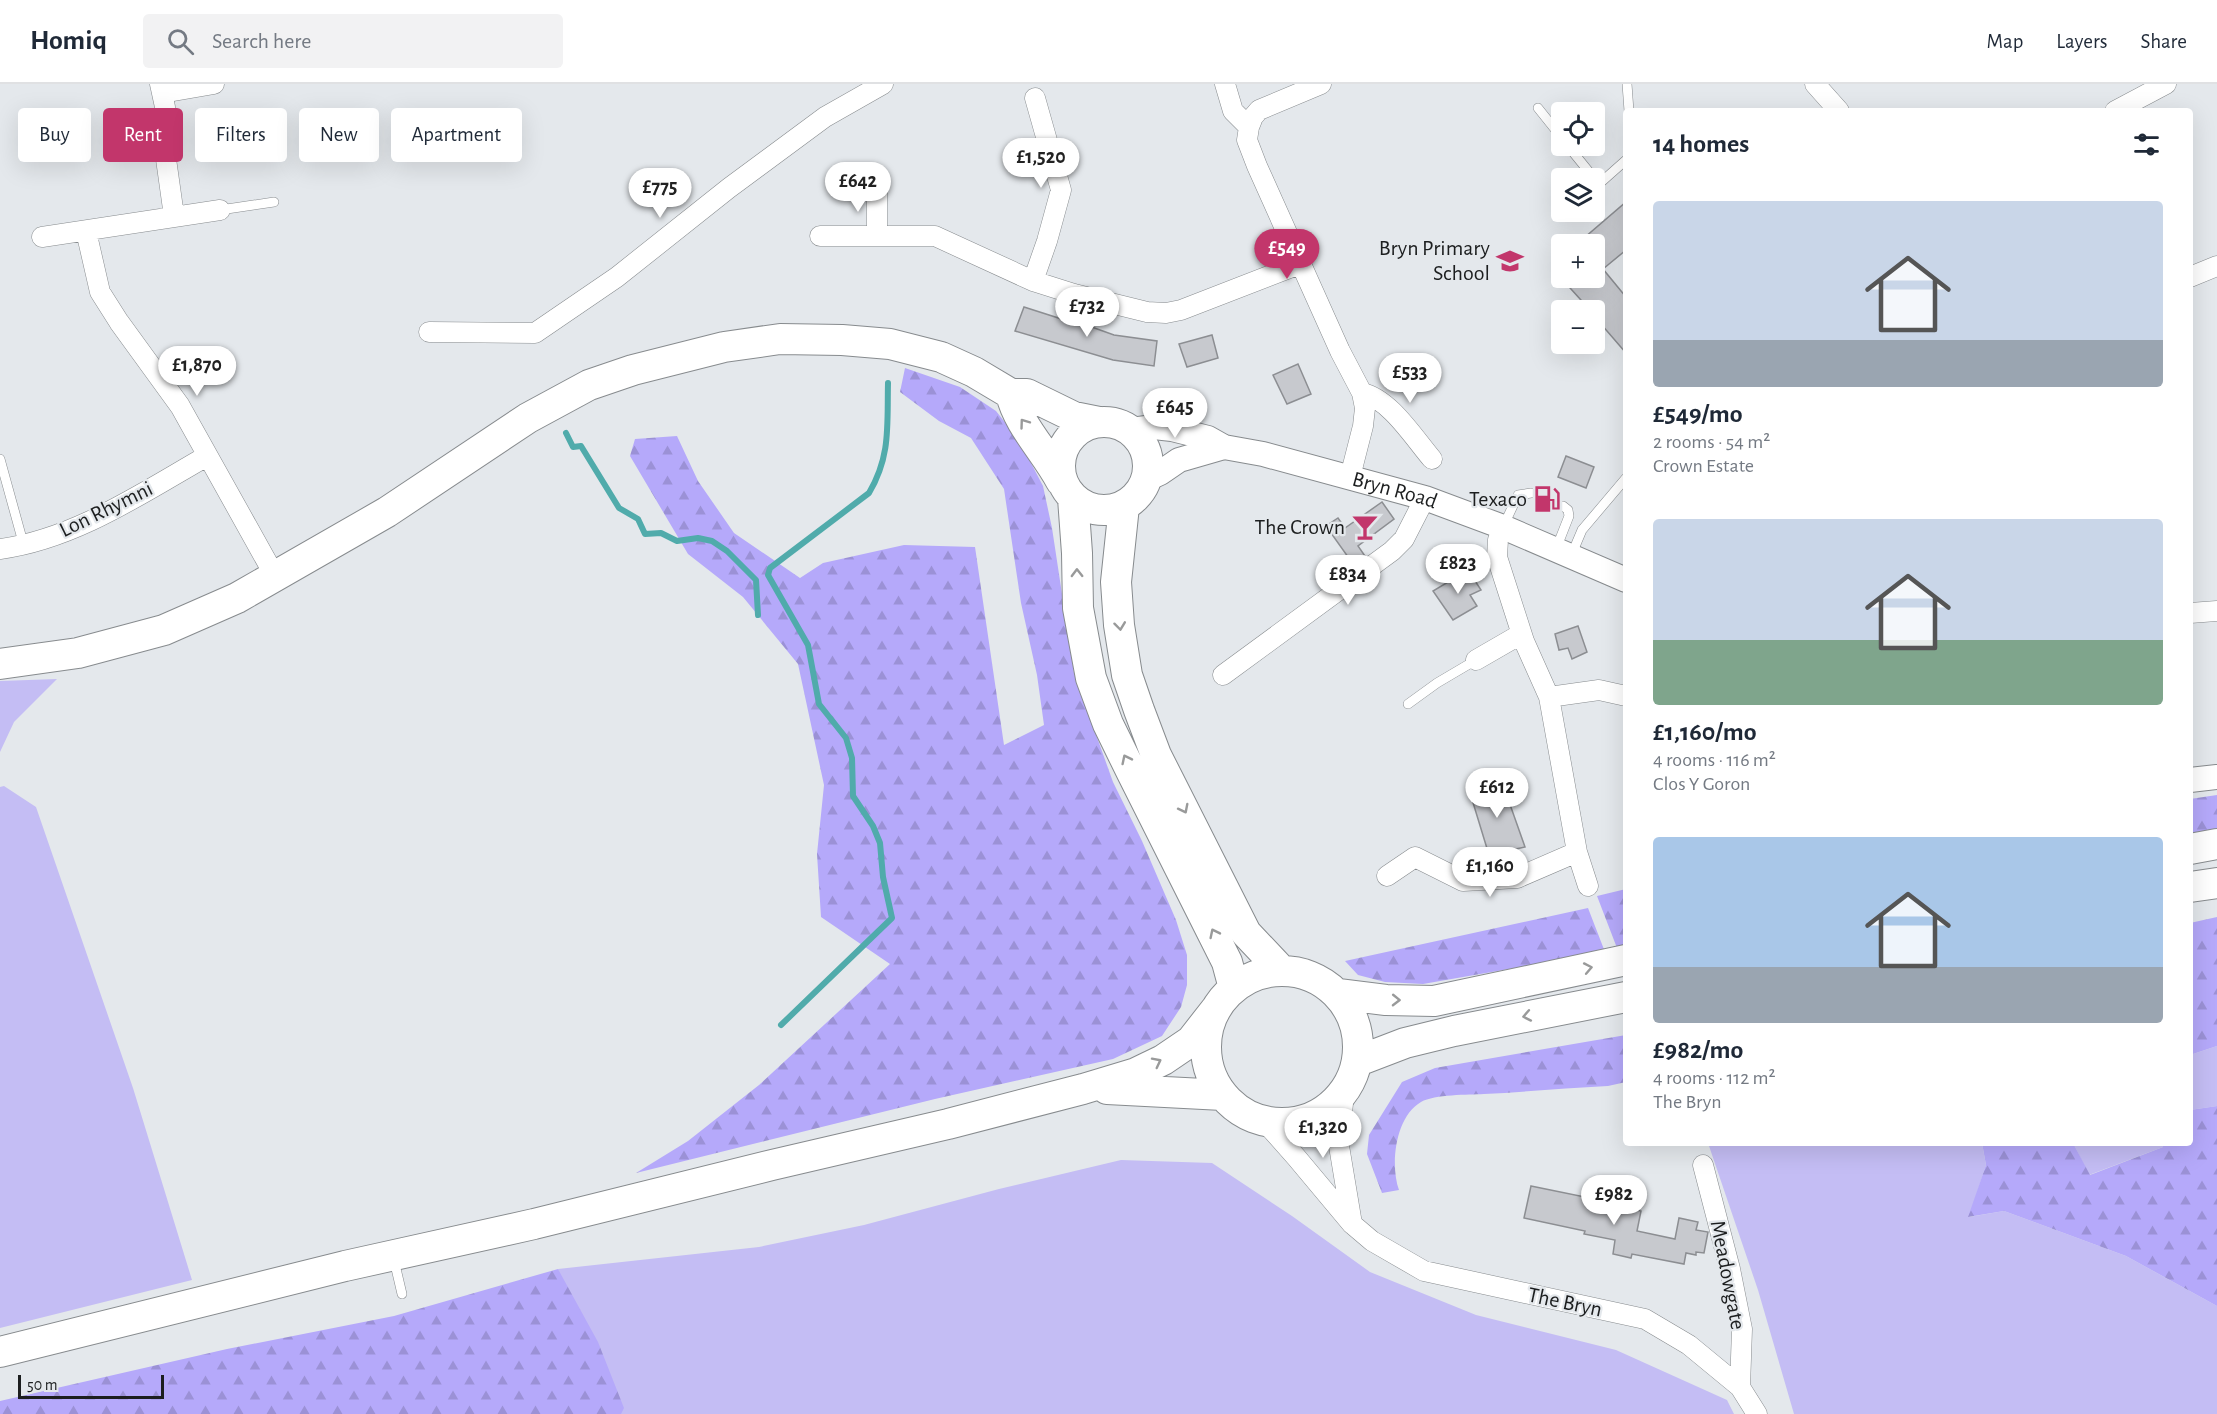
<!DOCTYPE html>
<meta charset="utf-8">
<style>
:root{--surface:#fff;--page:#f2f2f3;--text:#1f2937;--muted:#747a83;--line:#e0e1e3;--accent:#c2366b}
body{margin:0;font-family:"Alegreya Sans",sans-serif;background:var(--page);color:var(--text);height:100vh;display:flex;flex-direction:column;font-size:22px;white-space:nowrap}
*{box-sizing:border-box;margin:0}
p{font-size:20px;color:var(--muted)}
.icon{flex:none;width:33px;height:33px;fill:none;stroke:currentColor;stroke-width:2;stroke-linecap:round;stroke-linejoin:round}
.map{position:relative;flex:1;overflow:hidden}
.sheet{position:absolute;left:1623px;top:24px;width:570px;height:1038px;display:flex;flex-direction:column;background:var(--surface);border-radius:6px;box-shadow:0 6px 24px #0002}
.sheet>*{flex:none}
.guide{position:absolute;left:18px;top:24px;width:570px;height:54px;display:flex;gap:12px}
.controls{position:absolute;left:1551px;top:18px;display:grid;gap:12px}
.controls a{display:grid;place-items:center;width:54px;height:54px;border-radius:6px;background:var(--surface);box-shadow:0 6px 24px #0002;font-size:30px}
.scale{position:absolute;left:18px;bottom:15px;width:146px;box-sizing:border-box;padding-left:6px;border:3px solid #1c1e1f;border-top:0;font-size:16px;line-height:21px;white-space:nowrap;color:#1c1e1f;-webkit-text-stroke:4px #e4e8ec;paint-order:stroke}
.price{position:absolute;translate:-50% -51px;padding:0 14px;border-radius:21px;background:#fff;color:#222;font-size:20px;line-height:39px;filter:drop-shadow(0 2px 3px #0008)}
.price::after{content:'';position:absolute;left:50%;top:36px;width:18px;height:14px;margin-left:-9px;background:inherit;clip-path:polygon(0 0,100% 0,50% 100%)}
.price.on{background:var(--accent);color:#fff}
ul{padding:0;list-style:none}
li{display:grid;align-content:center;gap:12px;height:318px;padding:0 30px}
li span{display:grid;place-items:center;height:186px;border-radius:6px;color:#555}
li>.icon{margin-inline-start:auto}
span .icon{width:108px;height:108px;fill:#fffc;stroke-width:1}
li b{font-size:26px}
h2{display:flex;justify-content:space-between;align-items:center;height:72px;padding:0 30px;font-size:26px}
.pill{padding:0 21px;border-radius:6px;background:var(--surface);box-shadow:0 6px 24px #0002;font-size:21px;line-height:54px}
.pill.on{background:var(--accent);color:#fff}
header{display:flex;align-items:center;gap:36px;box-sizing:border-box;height:84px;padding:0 30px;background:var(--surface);border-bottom:2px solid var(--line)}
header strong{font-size:28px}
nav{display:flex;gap:33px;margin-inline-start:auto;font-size:21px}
.search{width:420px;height:54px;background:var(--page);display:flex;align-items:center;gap:15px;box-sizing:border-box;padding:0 21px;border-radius:6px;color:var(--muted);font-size:22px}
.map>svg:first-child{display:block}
</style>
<header>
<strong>Homiq</strong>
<div class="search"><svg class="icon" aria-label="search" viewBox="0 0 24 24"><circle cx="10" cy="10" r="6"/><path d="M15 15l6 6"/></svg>Search here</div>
<nav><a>Map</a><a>Layers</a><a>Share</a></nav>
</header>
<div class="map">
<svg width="2217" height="1330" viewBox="0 0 2217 1330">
<defs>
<pattern id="forest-firs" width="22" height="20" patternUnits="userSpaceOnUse" patternTransform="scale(1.5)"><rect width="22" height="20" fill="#b5a9fa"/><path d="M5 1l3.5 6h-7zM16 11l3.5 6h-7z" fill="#9b91d6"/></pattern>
</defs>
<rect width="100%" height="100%" fill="#e4e8ec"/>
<path fill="#c4bdf4" d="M57 595 14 638 0 668V597Z
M4 702 36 723 133 1004 192 1196 0 1244V703Z
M2217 962V1022L2190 1026V971Z
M1708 1059H1982L1986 1081 1969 1133 2004 1127 2126 1172 2217 1222V1330H1794L1758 1206Z
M2073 1059H2163V1063L2089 1091Z
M1121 1076 1212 1079 1292 1132 1370 1188 1476 1231 1616 1266 1727 1316 1734 1330H598L558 1185 759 1163 864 1141 999 1105Z"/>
<path fill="url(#forest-firs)" d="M905 284 960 303 996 327 1019 356 1043 402 1052 444 1074 589 1113 698 1142 757 1176 836 1187 871V901L1181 923 1162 952 1113 975 935 1015 636 1089 688 1057 759 1001 890 880 821 833 817 770 824 701 798 580 743 513 688 470 630 372 635 355 677 352 698 397 734 449 800 494 823 479 904 461 975 463 1004 661 1044 641 1037 591 1021 519 1004 405 971 354 939 337 900 308Z
M2217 711V746L2190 750V715Z
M1626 805V862L1617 864 1597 812Z
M1588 824 1605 868 1423 900 1385 898 1358 891 1345 877Z
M2217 833V962L2190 971V839Z
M1626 951V998L1608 1002C1566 1004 1525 1008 1484 1010 1468 1011 1435 1010 1421 1018 1395 1033 1390 1081 1399 1106L1382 1109 1367 1070 1369 1051 1402 998 1435 984Z
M2217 1022V1222L2126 1172 2004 1127 1968 1133 1986 1081 1982 1059H2073L2090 1091 2163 1063V1059H2190V1026Z
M558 1185 598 1258 624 1324 621 1330H0V1317L227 1265 394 1232Z"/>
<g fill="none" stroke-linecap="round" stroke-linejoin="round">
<path stroke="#50abab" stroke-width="6" d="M566 349 573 363 581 362 619 424 638 435 645 450 661 449 677 457 698 454 712 457 727 467 756 496 758 531
M781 941 892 834 883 793 880 759 873 742 853 712 852 674 846 654 819 620 808 561 768 491 770 484 869 409C891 372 887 341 888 299"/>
</g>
<path fill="#c7c9ce" stroke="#8c8e92" stroke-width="1.5" d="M1626 118V166L1603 185 1626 213V269L1594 232V226H1590L1561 194H1594V160H1577Z
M1024 223 1071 238 1072 236 1114 251 1157 257 1154 282 1113 276 1015 247Z
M1212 251 1218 274 1187 283 1179 260Z
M1298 280 1311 310 1287 320 1273 291Z
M1566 372 1594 383 1586 404 1558 393Z
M1382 418 1394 435 1358 462 1365 472 1353 480 1326 442 1338 434 1345 444Z
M1468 486 1481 506 1470 511 1477 522 1453 536 1433 507Z
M1578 542 1587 568 1572 575 1568 564 1559 566 1555 550Z
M1501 695 1525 763 1489 771 1471 712 1481 709 1480 702Z
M1531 1102 1585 1113 1584 1116 1641 1127 1637 1147 1675 1155 1679 1134 1698 1138 1696 1146 1708 1148 1704 1169 1696 1168V1171L1686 1169 1684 1180 1632 1170 1631 1174 1613 1170 1615 1156 1584 1150 1585 1147 1524 1134Z"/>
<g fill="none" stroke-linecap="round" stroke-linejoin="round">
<defs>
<path id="service" d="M1627 0 1629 27
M1538 24 1562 54
M1568 62 1594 94
M1594 95 1599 100 1626 76
M220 126 274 118
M0 375 24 462
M1503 443 1518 411 1531 409
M1556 465 1569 432 1568 426 1563 422
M1571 472 1582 446 1626 394
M1408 620 1437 599 1476 576
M394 1176 402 1210"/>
<path id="minor" d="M160 0 165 23 166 75 174 132
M1225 0 1233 27 1249 43 1247 56 1257 82 1340 267 1362 309 1365 324 1363 342 1350 393
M1815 0 1839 27
M162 9 214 0
M2115 27 2166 0
M1249 43 1253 33 1259 26 1321 0
M877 106V152
M86 147 100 208 119 238 180 322 276 494
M820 152H935L1033 197 1074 210 1147 228 1166 229 1181 226 1300 180
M42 153 220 126
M2190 193 2217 182
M1033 197 1047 157 1061 106 1035 14
M429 248 535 249 617 193 729 104 825 33 883 0
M1362 309C1389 314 1414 354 1432 375
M1503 443 1498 456 1497 473 1524 557 1549 613 1577 768 1588 802
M0 465C75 455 142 409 207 372
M2190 529 2217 527
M1476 576 1521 550
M1223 591 1392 467 1404 455 1425 414
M1549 613 1599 606 1626 612
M1387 792 1415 773 1463 797 1517 794 1577 768
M1344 1008 1339 1062 1352 1140
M1264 1037 1296 1073 1352 1140 1372 1157 1424 1187 1645 1235 1689 1261 1740 1303 1757 1330
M1703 1081 1730 1185 1742 1245 1740 1303"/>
<g id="tertiary">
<path id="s1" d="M1131 346 1154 343 1172 345 1208 354 1224 363 1263 370 1425 414 1503 443 1626 496"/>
<path d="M1147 395 1160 389 1179 376 1224 363"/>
<path d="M2190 696 2217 693"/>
</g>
<path id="primary" d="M1011 310C1018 341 1046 368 1061 397
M1060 382a44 44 0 1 1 88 0a44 44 0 1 1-88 0Z
M1073 414 1077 469 1078 524 1091 594 1108 640 1132 689 1227 878 1234 904
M1124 422 1116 498 1119 541 1127 591 1139 626 1156 671 1246 849 1281 886
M0 580 78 569 164 546 237 514 387 428 528 334 589 301 633 286 724 263 780 255 842 256 890 260 941 273 974 288 1011 310H1027L1074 333 1099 338
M2190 765 2217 760
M2190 803 2217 799
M1206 963a76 76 0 1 1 152 0a76 76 0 1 1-152 0Z
M1338 910 1386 916 1434 917 1626 876
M1358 977 1405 959 1454 947 1626 913
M1107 1005 1223 1011
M0 1268 345 1182 534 1140 772 1081 948 1040 1083 1005 1136 989 1163 976 1191 957 1216 925"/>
</defs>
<use href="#service" stroke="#878b8e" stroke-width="10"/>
<use href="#minor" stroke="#878b8e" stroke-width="21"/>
<use href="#tertiary" stroke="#878b8e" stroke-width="26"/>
<use href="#primary" stroke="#878b8e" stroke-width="32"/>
<use href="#service" stroke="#fff" stroke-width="9"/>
<use href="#minor" stroke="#fff" stroke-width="20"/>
<use href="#tertiary" stroke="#fff" stroke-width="24"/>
<use href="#primary" stroke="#fff" stroke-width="30"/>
</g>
<defs><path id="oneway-chevron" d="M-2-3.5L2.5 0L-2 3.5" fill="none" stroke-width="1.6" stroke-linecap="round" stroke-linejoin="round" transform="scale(1.5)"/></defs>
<g stroke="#999a9a">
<use href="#oneway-chevron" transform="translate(1024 339) rotate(-126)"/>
<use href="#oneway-chevron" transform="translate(1077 489) rotate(-91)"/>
<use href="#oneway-chevron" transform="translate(1120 542) rotate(83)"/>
<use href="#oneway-chevron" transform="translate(1126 675) rotate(-116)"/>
<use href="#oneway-chevron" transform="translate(1184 725) rotate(63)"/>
<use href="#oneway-chevron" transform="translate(1214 849) rotate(-116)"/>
<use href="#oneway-chevron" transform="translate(1588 884) rotate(-11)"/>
<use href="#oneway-chevron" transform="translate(1396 916) rotate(1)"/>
<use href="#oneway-chevron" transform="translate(1527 932) rotate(169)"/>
<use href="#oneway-chevron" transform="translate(1157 978) rotate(-27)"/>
</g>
<defs>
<symbol id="school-bare" viewBox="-9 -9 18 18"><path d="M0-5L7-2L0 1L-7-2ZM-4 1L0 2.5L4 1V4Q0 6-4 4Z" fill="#c2366b" stroke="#e4e8ec" stroke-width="2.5" paint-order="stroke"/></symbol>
<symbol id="fuel-bare" viewBox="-9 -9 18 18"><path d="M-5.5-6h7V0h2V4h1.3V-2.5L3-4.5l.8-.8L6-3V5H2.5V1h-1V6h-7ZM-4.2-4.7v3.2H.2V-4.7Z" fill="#c2366b" stroke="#e4e8ec" stroke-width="2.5" paint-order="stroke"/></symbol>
<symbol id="bar-bare" viewBox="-9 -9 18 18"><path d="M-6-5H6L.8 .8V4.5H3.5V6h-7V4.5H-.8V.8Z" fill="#c2366b" stroke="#e4e8ec" stroke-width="2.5" paint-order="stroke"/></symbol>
</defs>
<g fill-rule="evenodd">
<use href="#school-bare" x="1491" y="158" width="38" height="38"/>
<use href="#fuel-bare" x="1528" y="396" width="38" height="38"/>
<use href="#bar-bare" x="1346" y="424" width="38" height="38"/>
</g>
<g text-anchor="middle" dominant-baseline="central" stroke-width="4.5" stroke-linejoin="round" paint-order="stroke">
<g font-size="22" fill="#1c1e1f" stroke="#e4e8ec" text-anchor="end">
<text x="1490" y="164">Bryn Primary<tspan x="1490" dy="25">School</tspan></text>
<text x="1527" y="415">Texaco</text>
<text x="1345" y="443">The Crown</text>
</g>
<g font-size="22" fill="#1c1e1f" stroke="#e4e8ec">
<text stroke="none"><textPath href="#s1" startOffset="273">Bryn Road</textPath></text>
<text transform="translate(106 425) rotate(-26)">Lon Rhymni</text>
<text transform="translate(1728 1191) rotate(79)">Meadowgate</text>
<text transform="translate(1565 1218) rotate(12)">The Bryn</text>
</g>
</g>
</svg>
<div class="controls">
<a><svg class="icon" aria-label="locate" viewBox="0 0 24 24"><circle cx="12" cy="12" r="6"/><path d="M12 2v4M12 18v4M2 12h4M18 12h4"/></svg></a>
<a><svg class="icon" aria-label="layers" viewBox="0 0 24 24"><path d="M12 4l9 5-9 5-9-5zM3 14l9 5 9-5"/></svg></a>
<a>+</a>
<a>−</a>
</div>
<div class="scale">50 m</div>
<b class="price" style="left:1041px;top:105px">£1,520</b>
<b class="price" style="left:858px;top:129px">£642</b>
<b class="price" style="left:660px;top:135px">£775</b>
<b class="price on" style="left:1287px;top:196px">£549</b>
<b class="price" style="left:1087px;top:254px">£732</b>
<b class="price" style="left:197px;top:313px">£1,870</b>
<b class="price" style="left:1410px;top:320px">£533</b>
<b class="price" style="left:1175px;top:355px">£645</b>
<b class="price" style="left:1458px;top:511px">£823</b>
<b class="price" style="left:1348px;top:522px">£834</b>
<b class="price" style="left:1497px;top:735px">£612</b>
<b class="price" style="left:1490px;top:814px">£1,160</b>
<b class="price" style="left:1323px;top:1075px">£1,320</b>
<b class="price" style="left:1614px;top:1142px">£982</b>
<div class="guide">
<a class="pill">Buy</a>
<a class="pill on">Rent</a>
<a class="pill">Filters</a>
<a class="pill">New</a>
<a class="pill">Apartment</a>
</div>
<section class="sheet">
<h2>14 homes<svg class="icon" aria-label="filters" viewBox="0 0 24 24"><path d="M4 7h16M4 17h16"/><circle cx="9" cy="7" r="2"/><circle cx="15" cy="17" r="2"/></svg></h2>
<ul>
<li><span style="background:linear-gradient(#c9d6e8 75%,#9aa5b1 0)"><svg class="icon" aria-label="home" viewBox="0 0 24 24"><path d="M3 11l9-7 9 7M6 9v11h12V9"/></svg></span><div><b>£549/mo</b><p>2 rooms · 54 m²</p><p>Crown Estate</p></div></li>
<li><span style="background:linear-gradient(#c9d6e8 65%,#7fa58c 0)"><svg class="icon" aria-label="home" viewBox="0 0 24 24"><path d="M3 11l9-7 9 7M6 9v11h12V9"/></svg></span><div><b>£1,160/mo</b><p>4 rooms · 116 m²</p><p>Clos Y Goron</p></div></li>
<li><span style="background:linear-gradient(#a9c7e8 70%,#9aa5b1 0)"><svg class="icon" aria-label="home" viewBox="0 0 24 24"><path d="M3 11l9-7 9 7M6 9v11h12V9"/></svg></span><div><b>£982/mo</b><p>4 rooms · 112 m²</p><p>The Bryn</p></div></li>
</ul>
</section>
</div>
